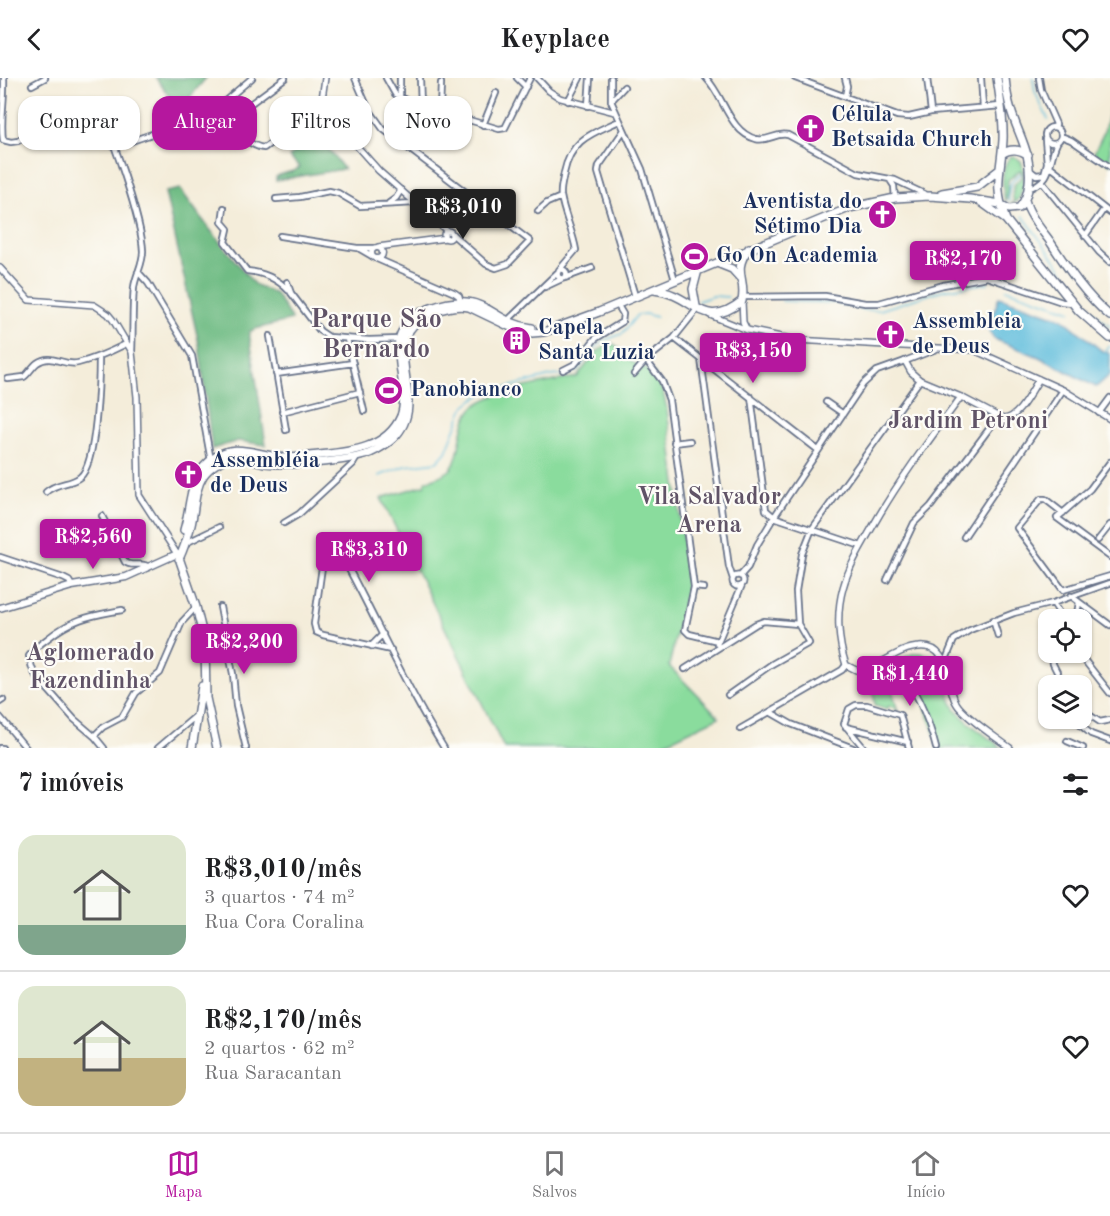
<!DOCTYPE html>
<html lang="pt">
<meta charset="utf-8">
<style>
:root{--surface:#fff;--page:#f6f6f6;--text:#202124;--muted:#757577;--line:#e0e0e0;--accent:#b5179e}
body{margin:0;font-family:"Old Standard TT",serif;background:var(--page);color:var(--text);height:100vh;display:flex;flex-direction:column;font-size:22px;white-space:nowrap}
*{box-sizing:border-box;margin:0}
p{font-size:20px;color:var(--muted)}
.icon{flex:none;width:33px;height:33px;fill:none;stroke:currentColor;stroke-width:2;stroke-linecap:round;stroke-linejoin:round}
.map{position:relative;height:670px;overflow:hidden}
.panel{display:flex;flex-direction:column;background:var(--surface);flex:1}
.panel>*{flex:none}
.top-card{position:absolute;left:18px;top:18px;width:600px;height:54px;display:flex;gap:12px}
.fabs{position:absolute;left:1038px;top:531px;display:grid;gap:12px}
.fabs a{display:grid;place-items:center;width:54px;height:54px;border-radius:12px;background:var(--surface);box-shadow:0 2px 4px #0004;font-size:30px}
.price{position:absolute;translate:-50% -51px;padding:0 14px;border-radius:6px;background:var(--accent);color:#fff;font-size:20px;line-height:39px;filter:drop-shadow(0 2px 3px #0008)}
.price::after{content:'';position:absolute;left:50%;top:36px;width:18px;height:14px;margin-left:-9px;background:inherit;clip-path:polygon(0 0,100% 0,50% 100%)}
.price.on{background:#222;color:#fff}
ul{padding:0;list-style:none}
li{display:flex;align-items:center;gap:18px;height:150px;padding:0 18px}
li+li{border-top:2px solid var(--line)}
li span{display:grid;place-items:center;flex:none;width:168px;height:120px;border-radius:18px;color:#555}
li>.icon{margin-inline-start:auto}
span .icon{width:72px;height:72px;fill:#fffc;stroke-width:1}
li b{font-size:26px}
h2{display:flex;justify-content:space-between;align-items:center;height:72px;padding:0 18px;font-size:26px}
.chip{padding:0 21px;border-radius:18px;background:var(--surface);box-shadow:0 2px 4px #0004;font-size:21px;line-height:54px}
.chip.on{background:var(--accent);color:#fff}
header{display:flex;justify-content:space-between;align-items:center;height:78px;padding:0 18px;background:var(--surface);font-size:27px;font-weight:700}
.tab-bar{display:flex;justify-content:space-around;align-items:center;height:84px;border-top:2px solid var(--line);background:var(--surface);font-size:16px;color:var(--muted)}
.tab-bar a{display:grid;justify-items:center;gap:3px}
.tab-bar .on{color:var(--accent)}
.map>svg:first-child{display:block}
</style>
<header><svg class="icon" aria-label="back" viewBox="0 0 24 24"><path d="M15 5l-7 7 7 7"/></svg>Keyplace<svg class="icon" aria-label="heart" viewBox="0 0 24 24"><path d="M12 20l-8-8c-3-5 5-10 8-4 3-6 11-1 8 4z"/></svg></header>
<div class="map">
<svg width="1110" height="670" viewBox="0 0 1110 670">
<rect width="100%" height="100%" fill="#fdfcf7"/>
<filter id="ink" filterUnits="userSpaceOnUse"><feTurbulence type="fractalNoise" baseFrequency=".0167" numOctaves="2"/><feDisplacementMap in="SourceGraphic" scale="12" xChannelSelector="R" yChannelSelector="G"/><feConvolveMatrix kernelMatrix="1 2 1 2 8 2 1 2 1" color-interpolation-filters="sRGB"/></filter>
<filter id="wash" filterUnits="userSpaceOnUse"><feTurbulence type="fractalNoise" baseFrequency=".008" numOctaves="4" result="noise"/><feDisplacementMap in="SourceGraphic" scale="24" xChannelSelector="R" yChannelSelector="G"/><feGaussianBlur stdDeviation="1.35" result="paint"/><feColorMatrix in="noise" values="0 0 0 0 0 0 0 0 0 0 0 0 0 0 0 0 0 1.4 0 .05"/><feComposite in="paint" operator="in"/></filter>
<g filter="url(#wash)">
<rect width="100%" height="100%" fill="#f4edda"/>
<path fill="#8adc9d" stroke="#52867e" stroke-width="1.5" d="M1110 28V86L1094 75 1104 54Z
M1014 78 1021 83C1026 95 1025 121 1012 126L1014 123C1010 112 1014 104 1023 98L1020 92 1008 102 1007 120 1005 123C1002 109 1001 90 1010 79Z
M611 265 617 268 632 284 654 295 663 314 667 331 688 504 669 588 719 639 654 670H504L381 420 425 407V404C432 401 444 397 450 392 462 380 458 347 472 331 489 312 552 304 577 299L596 274Z
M915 575C955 575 939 613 958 634 970 648 988 659 1002 670H939L921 616 897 582Z
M877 594 892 612 898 634 896 633 897 630 889 628 887 631 875 627 871 596Z"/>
<path fill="#6fbc84" stroke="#457671" stroke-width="1.5" d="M156 0H206L179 32Z
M320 60 344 91 276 102V99C284 93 293 96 300 89L289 79 295 74 308 70Z
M180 111 208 149 254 206 276 216 292 242 255 251 249 254 266 367 238 363 212 371 199 266 165 114Z"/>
<path fill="#5dbcdb" stroke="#3c769c" stroke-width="1.5" d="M999 219 1063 241 1101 272 1110 276V297L1096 309 1039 279 994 261 988 251Z"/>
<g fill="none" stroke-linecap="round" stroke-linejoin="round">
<path stroke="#5dbcdb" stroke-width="1.5" d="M1033 0 1035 14 1048 41
M1009 123C1007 112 1010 102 1020 96
M1023 138 1091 232 1110 248
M1006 211 1071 233
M698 223 713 218 728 219
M782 223 834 225 866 232H880L943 212 988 205
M1105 274 1110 268
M379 398 405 388 437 384 446 374 464 329 474 321 485 315 551 298 569 296 578 292 591 273 605 262 622 256 637 237 645 236 656 239"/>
</g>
</g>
<g filter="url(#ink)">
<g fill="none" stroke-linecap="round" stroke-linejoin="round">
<defs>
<path id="minor" d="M4 0C5 21 0 42 3 62L11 64 18 63 48 40 63 32 78 26 93 24C110 45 142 145 143 173 143 186 136 196 134 209 132 230 133 252 132 274
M285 0 234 38 231 44C234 55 253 69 264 70L321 28
M355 0 368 30 383 51 530 163 508 186 496 190 486 186 452 156
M386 0 395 16 409 24 499 51 505 50 530 0
M420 0 421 28
M517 0 526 9
M537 0 549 13 560 20 614 34
M611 0V23L642 91 675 202
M706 0C724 18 729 54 756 61 769 64 776 54 788 57L858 95 895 102 927 117
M795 0 897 38 909 39 931 34 1001 28
M845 0 847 8 845 19
M927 0 931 34
M981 0 983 29
M1039 0 1041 12 1056 46 1055 49
M32 7 45 0
M400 19V0
M612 22 624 9
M225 23 252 0
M568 23 580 0
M588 28 590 0
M440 33 441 5
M483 47 496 15
M1045 57a8 8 0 1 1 16 0a8 8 0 1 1-16 0Z
M624 52 599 88 598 94 635 218
M1061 58 1071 62 1110 89
M114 69 152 56
M1051 89 1110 135
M1031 93 1036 97 1044 96 1047 85 1045 61
M890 102 894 108 895 120
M1042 104 1099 174 1110 184
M1028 111C1055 100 1047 86 1057 65
M276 121 300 119 329 113 338 115 360 128 415 125
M389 125 396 120 401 112
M224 130 222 144 228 151 225 164 247 193C262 194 278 201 288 212
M538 133 547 125 561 119
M280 158 357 170H375
M1085 158 1104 131
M360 171 372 178
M557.5 196a4.5 4.5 0 1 1 9 0a4.5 4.5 0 1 1-9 0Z
M559 192 576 172C573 154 564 136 561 118 560 110 563 102 564 95 571 61 591 56 619 43
M138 194 148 205 192 278 211 383
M565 200 592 190
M287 204 291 215 320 253 329 259 369 262 400 261
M545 209 562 201
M743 219 825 218 865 225H879L943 207 987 199 1062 224 1073 225
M506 244 557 195
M270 258 286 352
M674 260 818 372
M347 261 364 333
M701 281 729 489 733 501
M646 282 662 303 669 322 694 509 685 552 689 556 718 563
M563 292 575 286 595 261 622 244 623 236 617 226
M276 296 353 285
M634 296 646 282 674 260 698 230
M8 301 24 299C29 295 32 289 37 285 52 274 63 289 78 285 94 281 110 274 126 266
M751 319 766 432 774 439 861 468
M826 324 842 335
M282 334 360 314
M1099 335 1110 320
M674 365 690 363
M1110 384 1090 411 1057 440 1110 479
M46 414C57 404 70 407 80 399 97 386 99 301 99 279
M1063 435 1045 421H1041L1017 450 1063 512 1110 498
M102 438 125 484C132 490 142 483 149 489
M284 445 299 436 353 386 358 378
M964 459 1063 312
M1098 462 1110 447
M186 465 219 449
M0 479 63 500 69 503 72 508
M732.5 503a5.5 5.5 0 1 1 11 0a5.5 5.5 0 1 1-11 0Z
M740 498 748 489 757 467 774 439 863 306 877 293 905 283
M887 502 914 445 931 428 998 339
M694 509 704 510
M1071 518 1110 547
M1053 525 1058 533 1057 542
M220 529 233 596 236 628 246 670
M993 542 998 558
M1076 542 1079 524
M717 566 742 507
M371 568 383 556
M391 572 323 557 316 554 314 546 323 482 327 477 336 475 343 480C377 543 406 609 444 670
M1051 574 1053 586 1064 608
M1078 574 1110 615
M894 584C915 609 928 638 936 670
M945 584 954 562 970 552 1014 535 1053 525 1110 505
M685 591 756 546 764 543 798 546
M728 617 772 586 809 565 798 546 796 513 802 476 812 451 920 302
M0 624 3 622
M1082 632 1100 644 1110 642
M770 634 791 646 853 670
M0 639 26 670
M1072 640 1091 656 1110 663
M846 649 908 664
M740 651 842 592 846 587
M94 658 103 649 122 639 136 615 160 595 182 544 196 529
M1067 663 1083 670
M0 670H2
M104 670 95 659 74 641 36 598 32 590 29 578C34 571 40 566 47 561 73 540 90 538 122 532
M158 670 197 637
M864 670 844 646 849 631 856 627H867L900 637 909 670"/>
<path id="tertiary" d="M325 0 321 28 379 93 447 153
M444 157a4 4 0 1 1 8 0a4 4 0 1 1-8 0Z
M378 169 446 160
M371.5 175a5.5 5.5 0 1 1 11 0a5.5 5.5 0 1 1-11 0Z
M375 180 455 215 459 218 461 226
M0 190 29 222 94 227 108 236 113 242 132 274 137 319 139 417 177 476
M742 223 743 244 747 252
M710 237 747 252 796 262 974 272 1063 312 1110 341
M936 271 905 283 911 294 920 302 961 319 1003 341C1019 341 1031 313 1039 301
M961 319C930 361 899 402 873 448 862 467 849 488 843 510 836 535 838 563 846 587L856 592H863C882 587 899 570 919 569 954 566 944 612 959 629 973 645 993 657 1010 670"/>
<path id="secondary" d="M0 530 72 508 126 499 177 476"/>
<path id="primary" d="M997 0C1000 21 1004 41 1003 62 1001 94 993 109 1006 142L1079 233 1110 260
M1002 76C1010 70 1020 71 1028 77
M942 115 977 109 999 92
M1025 122C1029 137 1040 150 1049 162 1067 189 1085 217 1110 238
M981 124 1006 142
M717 185 732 191 740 200
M654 212C695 216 702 255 742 223 747 200 731 194 749 170
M696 228 693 211 698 192
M184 452C190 433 189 408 202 391 229 358 254 378 287 380 297 380 308 378 319 377 349 374 387 371 401 338 409 317 396 284 399 261 404 245 416 235 431 230 488 210 487 244 532 250
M178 477 196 529 205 565 206 620 217 670
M179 481C184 470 188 458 191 447 195 431 194 412 203 398 209 389 223 380 233 379 244 378 254 383 265 385 290 388 340 384 365 377 374 374 382 369 389 364 438 325 370 265 429 236 441 230 457 227 469 229L517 252 532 255 544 254 599 234 849 130 895 120 930 118 970 121 1000 126 1009 131 1019 130C1026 123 1028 114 1029 105 1032 75 1019 59 1011 32 1008 22 1006 11 1005 0
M192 670 202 608"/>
</defs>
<use href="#minor" stroke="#677289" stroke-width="8"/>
<use href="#tertiary" stroke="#677289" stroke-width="8"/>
<use href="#secondary" stroke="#677289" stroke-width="9"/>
<use href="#primary" stroke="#677289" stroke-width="10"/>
<use href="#minor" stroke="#fff" stroke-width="4.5"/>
<use href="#tertiary" stroke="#fff" stroke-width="5"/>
<use href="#secondary" stroke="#fff" stroke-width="6"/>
<use href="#primary" stroke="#fff" stroke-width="7"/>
</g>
</g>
<defs>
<symbol id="church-disc" viewBox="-11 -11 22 22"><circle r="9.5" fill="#b5179e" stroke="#fdfcf7"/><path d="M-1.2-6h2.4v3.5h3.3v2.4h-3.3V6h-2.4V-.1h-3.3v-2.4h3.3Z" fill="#fff"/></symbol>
<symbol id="stadium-disc" viewBox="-11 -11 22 22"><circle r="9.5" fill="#b5179e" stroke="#fdfcf7"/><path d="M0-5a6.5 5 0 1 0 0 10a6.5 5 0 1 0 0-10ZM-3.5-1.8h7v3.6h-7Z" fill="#fff"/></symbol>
<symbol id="building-disc" viewBox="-11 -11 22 22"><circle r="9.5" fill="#b5179e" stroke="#fdfcf7"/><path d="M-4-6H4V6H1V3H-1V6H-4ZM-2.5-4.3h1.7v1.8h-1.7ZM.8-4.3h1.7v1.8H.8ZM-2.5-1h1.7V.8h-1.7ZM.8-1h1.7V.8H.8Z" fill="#fff"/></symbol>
</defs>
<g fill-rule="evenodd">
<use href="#church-disc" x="794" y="34" width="33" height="33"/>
<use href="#church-disc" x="866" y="120" width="33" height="33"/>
<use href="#stadium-disc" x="678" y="162" width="33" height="33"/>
<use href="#church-disc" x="874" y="240" width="33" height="33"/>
<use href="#building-disc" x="500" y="246" width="33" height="33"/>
<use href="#stadium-disc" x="372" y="296" width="33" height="33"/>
<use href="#church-disc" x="172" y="380" width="33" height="33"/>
</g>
<g text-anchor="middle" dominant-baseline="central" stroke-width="4.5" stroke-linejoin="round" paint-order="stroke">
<g font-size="22" font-weight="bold" fill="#1b2f5e" stroke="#fdfcf7" text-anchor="start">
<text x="831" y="37">Célula<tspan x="831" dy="25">Betsaida Church</tspan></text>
<text x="862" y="124" text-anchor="end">Aventista do<tspan x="862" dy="25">Sétimo Dia</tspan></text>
<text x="716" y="178">Go On Academia</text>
<text x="912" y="244">Assembleia<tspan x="912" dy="25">de Deus</tspan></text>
<text x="538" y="250">Capela<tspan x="538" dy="25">Santa Luzia</tspan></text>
<text x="410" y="312">Panobianco</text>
<text x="210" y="383">Assembléia<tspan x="210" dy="25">de Deus</tspan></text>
</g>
<g font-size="24" font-weight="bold" fill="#605367" stroke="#fdfcf7">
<text x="968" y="344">Jardim Petroni</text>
<text x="709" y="420">Vila Salvador<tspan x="709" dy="28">Arena</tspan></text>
<text x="90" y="576">Aglomerado<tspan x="90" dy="28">Fazendinha</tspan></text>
</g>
<g font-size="26" font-weight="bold" fill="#605367" stroke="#fdfcf7">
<text x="376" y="242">Parque São<tspan x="376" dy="30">Bernardo</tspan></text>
</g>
</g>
</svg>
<div class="fabs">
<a><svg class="icon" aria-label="locate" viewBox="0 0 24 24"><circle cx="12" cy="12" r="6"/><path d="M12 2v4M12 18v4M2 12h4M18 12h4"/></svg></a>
<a><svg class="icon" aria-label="layers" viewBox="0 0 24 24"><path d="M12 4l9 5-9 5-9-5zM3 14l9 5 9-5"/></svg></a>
</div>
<b class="price on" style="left:463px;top:162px">R$3,010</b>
<b class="price" style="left:963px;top:214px">R$2,170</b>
<b class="price" style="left:753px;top:306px">R$3,150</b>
<b class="price" style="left:93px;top:492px">R$2,560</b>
<b class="price" style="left:369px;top:505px">R$3,310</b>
<b class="price" style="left:244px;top:597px">R$2,200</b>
<b class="price" style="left:910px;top:629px">R$1,440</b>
<div class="top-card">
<a class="chip">Comprar</a>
<a class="chip on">Alugar</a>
<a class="chip">Filtros</a>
<a class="chip">Novo</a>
</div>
</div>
<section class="panel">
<h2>7 imóveis<svg class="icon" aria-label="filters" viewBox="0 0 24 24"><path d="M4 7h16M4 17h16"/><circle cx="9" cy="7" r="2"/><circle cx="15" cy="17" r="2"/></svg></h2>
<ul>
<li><span style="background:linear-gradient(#dfe7d0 75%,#7fa58c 0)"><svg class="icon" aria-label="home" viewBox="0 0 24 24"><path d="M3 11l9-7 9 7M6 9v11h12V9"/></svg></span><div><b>R$3,010/mês</b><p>3 quartos · 74 m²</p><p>Rua Cora Coralina</p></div><svg class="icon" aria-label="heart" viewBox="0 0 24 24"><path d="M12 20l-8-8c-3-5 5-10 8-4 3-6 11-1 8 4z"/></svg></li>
<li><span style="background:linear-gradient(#dfe7d0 60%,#c2b280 0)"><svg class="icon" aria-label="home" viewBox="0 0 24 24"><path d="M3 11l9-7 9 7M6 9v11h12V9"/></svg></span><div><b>R$2,170/mês</b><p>2 quartos · 62 m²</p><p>Rua Saracantan</p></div><svg class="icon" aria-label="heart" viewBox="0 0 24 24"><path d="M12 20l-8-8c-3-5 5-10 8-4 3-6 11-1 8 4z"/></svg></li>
</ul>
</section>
<nav class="tab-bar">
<a class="on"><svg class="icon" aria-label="map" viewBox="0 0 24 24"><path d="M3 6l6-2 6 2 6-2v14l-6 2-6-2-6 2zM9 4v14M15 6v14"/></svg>Mapa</a>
<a><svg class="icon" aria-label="saved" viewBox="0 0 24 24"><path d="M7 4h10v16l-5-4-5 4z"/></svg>Salvos</a>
<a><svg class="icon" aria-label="home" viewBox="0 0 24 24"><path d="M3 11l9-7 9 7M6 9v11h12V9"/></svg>Início</a>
</nav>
